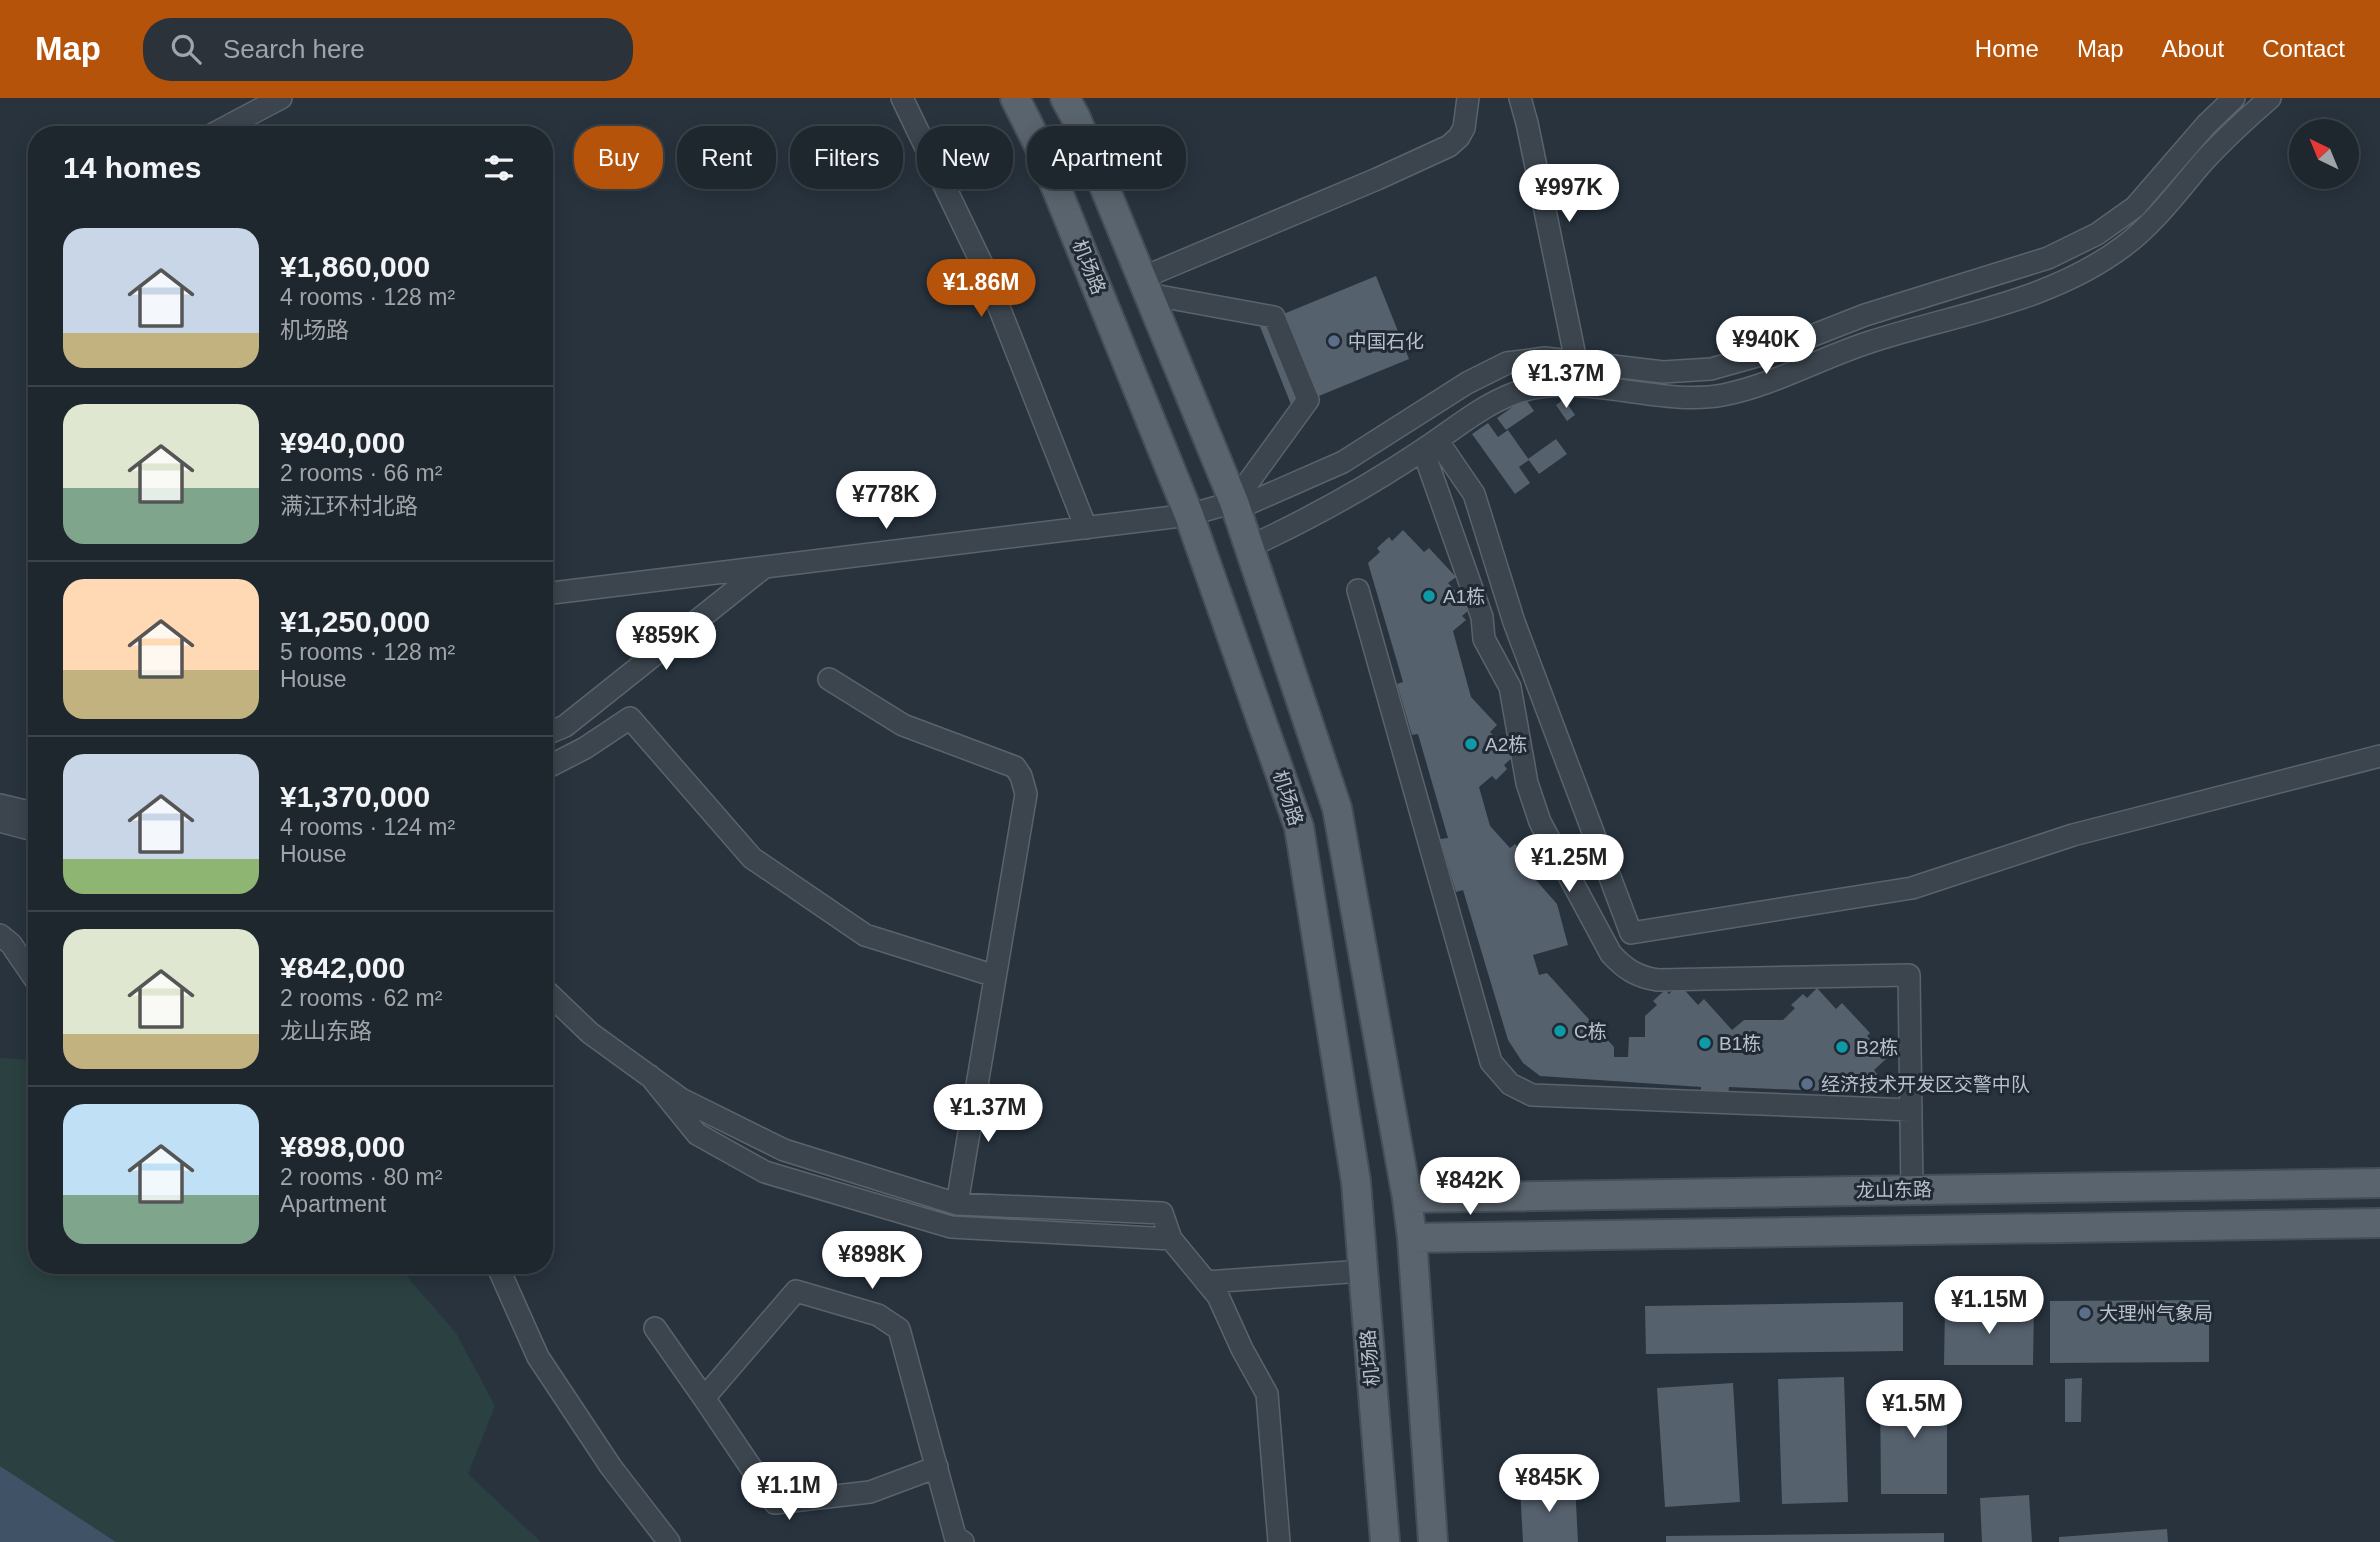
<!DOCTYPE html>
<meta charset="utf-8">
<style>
:root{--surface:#1e262e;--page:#2b323a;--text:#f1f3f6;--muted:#a1a5aa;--line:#3c434a;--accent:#b45309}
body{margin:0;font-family:Arial,"Noto Sans SC",sans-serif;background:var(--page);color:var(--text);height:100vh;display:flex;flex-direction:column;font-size:26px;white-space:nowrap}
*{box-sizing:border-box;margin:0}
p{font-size:23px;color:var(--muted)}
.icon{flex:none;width:38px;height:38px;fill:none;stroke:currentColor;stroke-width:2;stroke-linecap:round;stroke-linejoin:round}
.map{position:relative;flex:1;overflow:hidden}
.side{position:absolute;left:28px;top:28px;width:525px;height:1148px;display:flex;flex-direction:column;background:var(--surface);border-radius:28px;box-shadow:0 4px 18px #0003,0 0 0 2px var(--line)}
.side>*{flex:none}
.top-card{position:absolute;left:574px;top:28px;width:665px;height:63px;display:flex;gap:14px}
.needle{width:46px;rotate:317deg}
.tools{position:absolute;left:2289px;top:21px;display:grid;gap:14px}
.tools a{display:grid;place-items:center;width:70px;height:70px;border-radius:50%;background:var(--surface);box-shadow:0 4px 18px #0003,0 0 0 2px var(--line);font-size:35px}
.price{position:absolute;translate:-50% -60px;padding:0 16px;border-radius:24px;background:#fff;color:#222;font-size:23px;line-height:46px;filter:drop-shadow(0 2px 4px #0008)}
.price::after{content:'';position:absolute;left:50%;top:42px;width:21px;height:16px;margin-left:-10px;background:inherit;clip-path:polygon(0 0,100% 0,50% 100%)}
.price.active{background:var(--accent);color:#fff}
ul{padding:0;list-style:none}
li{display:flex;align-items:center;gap:21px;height:175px;padding:0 35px}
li+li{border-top:2px solid var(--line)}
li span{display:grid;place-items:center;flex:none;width:196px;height:140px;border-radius:21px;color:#555}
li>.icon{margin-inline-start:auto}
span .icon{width:84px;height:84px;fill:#fffc;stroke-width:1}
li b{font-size:30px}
h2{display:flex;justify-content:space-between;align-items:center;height:84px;padding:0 35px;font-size:30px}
.pill{padding:0 24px;border-radius:28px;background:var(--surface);box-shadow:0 4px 18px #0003,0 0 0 2px var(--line);font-size:24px;line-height:63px}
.pill.active{background:var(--accent);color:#fff}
header{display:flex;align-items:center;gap:42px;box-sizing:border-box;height:98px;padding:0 35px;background:var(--accent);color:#fff}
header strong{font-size:33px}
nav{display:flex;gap:38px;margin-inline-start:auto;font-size:24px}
.search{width:490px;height:63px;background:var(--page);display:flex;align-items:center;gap:18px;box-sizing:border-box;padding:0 24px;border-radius:28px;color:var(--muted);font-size:26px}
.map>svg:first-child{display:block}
</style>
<header>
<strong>Map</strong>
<div class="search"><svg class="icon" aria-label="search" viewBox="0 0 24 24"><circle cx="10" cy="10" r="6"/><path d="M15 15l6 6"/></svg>Search here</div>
<nav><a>Home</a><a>Map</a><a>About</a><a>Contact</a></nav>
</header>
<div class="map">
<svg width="2380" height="1444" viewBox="0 0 2380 1444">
<rect width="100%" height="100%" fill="#28333e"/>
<path fill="#2b4040" d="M0 960 37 962V1167H397L456 1235 495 1308 468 1376 541 1444H116L0 1368Z"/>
<path fill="#405266" d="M0 1368 116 1444H0Z"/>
<path fill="#56616e" d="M1376 178 1409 261 1292 309 1259 226Z
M1525 300 1534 313 1506 332 1497 320Z
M1564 301 1575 317 1567 323 1556 307Z
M1488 325 1498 339 1508 332 1529 362 1519 369 1530 385 1515 396 1472 336Z
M1556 341 1567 356 1539 376 1528 361Z
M1403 432 1424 454 1429 450 1456 479 1448 485 1471 510 1462 518 1466 522 1453 533 1471 599 1497 627 1490 634 1513 659 1504 667 1507 671 1496 682 1492 678 1479 689 1490 728 1510 750 1515 746 1542 775 1535 781 1557 806 1568 847 1533 857 1539 877 1547 875 1614 949V959H1628L1629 939H1645V918L1657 907 1653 903 1665 892 1669 896 1679 886 1698 907 1704 901 1732 932 1744 922H1783L1795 910 1791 907 1803 896 1807 900 1817 890 1836 911 1842 905 1870 935 1867 938 1887 960 1874 972 1877 976 1865 987 1861 983 1849 994 1729 989 1728 996 1701 995V989L1540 978 1523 965 1508 942 1463 792 1456 794 1440 741 1448 740 1418 636 1412 637 1397 586 1403 584 1368 465 1380 454 1377 450 1389 439 1392 443Z
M2209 1202V1264L2050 1265V1203Z
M1903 1204V1253L1646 1256 1645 1208Z
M1945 1208H2034L2033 1267H1944Z
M1844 1279 1848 1404 1782 1406 1778 1281Z
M2082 1280 2081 1324H2065V1281Z
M1733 1285 1740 1404 1665 1409 1657 1290Z
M1947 1288V1396H1881L1880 1289Z
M1575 1386 1578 1444H1523L1520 1389Z
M2029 1397 2032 1444H1982L1980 1400Z
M2167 1431 2168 1444H2059V1439Z
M1944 1435V1444H1666V1438Z"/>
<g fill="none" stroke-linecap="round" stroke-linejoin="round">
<defs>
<path id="minor" d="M902 0 982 166 1086 430
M1520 0 1527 25 1576 263
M211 37 281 0
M1142 180 1377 81 1449 48 1459 39 1464 30 1468 0
M1437 342 1474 396 1514 524 1631 835 1912 790 2073 737 2380 658
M1423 352 1482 519 1484 541 1510 589 1527 685 1540 724 1611 856C1625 871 1637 879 1658 882L1909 877 1912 1092
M1236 411 1343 364 1467 285 1507 265 1545 260 1663 274 1711 271 1768 255 1865 217 2048 160 2097 136 2135 109 2206 27 2234 0
M1249 449C1309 421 1366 390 1421 353 1452 333 1480 308 1515 295 1580 272 1656 309 1723 297 1774 287 1820 260 1870 244 1956 216 2050 204 2124 148 2155 125 2178 93 2203 64 2224 41 2247 20 2270 0
M1358 492 1491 964 1510 986 1532 997 1911 1012
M544 496 1189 417 1234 404 1308 302 1274 219 1148 196
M829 581 903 627 1015 669 1021 678 1026 696 957 1106 1162 1115 1171 1141 1218 1198 1242 1251 1267 1296 1279 1444
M544 637 565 628 762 471
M544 671 585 650 630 620 752 760 865 837 995 878
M0 707 37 716
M0 723 37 733
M0 837 11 846 37 884
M544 891 590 935 681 1001 784 1052 957 1106
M650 978 697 1036 765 1074 951 1129 1171 1141
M497 1167 538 1259 611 1369 669 1444
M1206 1184 1363 1173
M655 1230 704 1300 796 1193 878 1217 899 1231 955 1438 963 1444
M704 1300 775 1405 870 1394 937 1369"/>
<path id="major" d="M1015 0 1040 50 1189 417 1299 729 1356 1084 1385 1444
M1065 0 1076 20 1234 404 1337 710 1407 1100 1412 1140 1433 1444
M1407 1100 2380 1085
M1412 1140 2380 1125"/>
</defs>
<use href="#minor" stroke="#5a636c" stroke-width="24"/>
<use href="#major" stroke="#454e58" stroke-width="32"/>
<use href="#minor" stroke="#3c454e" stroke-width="21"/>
<use href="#major" stroke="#5a646e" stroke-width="28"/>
</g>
<g fill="#5c6f8a" stroke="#212a34" stroke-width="2.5">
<circle cx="1334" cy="243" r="7"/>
<circle cx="1807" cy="986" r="7"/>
<circle cx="2085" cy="1215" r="7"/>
</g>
<g fill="#0f9aa8" stroke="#212a34" stroke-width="2.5">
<circle cx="1429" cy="498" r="7"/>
<circle cx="1471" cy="646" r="7"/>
<circle cx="1560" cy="933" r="7"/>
<circle cx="1705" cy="945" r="7"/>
<circle cx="1842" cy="949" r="7"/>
</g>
<g text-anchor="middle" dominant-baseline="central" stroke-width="6" stroke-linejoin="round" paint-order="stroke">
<g font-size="19" fill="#b8c0c9" stroke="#212a34">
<text transform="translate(1089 169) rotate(68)">机场路</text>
<text transform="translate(1288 700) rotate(72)">机场路</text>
<text transform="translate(1894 1092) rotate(-1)">龙山东路</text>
<text transform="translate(1370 1260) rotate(-95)">机场路</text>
</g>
<g font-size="19" fill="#b8c0c9" stroke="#212a34" text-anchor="start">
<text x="1348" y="243">中国石化</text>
<text x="1443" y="498">A1栋</text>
<text x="1485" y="646">A2栋</text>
<text x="1574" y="933">C栋</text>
<text x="1719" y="945">B1栋</text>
<text x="1856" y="949">B2栋</text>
<text x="1821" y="986">经济技术开发区交警中队</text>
<text x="2099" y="1215">大理州气象局</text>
</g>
</g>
</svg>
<div class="tools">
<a><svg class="needle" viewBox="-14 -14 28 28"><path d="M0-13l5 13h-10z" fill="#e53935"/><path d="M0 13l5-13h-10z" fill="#a1a5aa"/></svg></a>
</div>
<b class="price" style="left:1569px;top:126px">¥997K</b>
<b class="price active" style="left:981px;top:221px">¥1.86M</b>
<b class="price" style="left:1766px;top:278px">¥940K</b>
<b class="price" style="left:1566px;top:312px">¥1.37M</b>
<b class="price" style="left:886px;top:433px">¥778K</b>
<b class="price" style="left:666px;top:574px">¥859K</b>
<b class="price" style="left:1569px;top:796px">¥1.25M</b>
<b class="price" style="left:988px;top:1046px">¥1.37M</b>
<b class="price" style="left:1470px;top:1119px">¥842K</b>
<b class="price" style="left:872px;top:1193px">¥898K</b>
<b class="price" style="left:1989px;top:1238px">¥1.15M</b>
<b class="price" style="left:1914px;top:1342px">¥1.5M</b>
<b class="price" style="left:1549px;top:1416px">¥845K</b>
<b class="price" style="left:789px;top:1424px">¥1.1M</b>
<div class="top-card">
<a class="pill active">Buy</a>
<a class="pill">Rent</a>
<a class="pill">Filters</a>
<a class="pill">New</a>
<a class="pill">Apartment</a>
</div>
<section class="side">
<h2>14 homes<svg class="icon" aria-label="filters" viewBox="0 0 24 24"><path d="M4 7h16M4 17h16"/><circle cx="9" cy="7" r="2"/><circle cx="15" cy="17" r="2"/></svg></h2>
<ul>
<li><span style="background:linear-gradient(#c9d6e8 75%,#c2b280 0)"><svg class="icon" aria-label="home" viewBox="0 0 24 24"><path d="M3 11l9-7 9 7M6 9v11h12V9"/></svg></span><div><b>¥1,860,000</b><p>4 rooms · 128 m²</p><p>机场路</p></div></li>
<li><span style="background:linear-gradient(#dfe7d0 60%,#7fa58c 0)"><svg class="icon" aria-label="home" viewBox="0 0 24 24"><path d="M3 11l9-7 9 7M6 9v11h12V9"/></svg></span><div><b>¥940,000</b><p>2 rooms · 66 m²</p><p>满江环村北路</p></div></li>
<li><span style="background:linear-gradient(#ffd9b3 65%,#c2b280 0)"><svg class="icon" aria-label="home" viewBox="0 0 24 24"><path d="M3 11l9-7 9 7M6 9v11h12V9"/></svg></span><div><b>¥1,250,000</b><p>5 rooms · 128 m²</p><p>House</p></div></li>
<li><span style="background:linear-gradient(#c9d6e8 75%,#8fb573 0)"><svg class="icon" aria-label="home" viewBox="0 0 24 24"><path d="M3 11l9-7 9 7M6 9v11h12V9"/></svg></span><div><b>¥1,370,000</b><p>4 rooms · 124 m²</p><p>House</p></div></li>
<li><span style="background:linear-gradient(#dfe7d0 75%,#c2b280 0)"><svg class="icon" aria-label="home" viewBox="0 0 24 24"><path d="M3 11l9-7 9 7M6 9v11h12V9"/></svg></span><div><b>¥842,000</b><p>2 rooms · 62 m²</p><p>龙山东路</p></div></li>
<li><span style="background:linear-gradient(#bfe0f5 65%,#7fa58c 0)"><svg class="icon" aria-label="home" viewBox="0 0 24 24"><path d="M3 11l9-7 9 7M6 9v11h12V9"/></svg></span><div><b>¥898,000</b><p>2 rooms · 80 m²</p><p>Apartment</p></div></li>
</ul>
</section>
</div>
